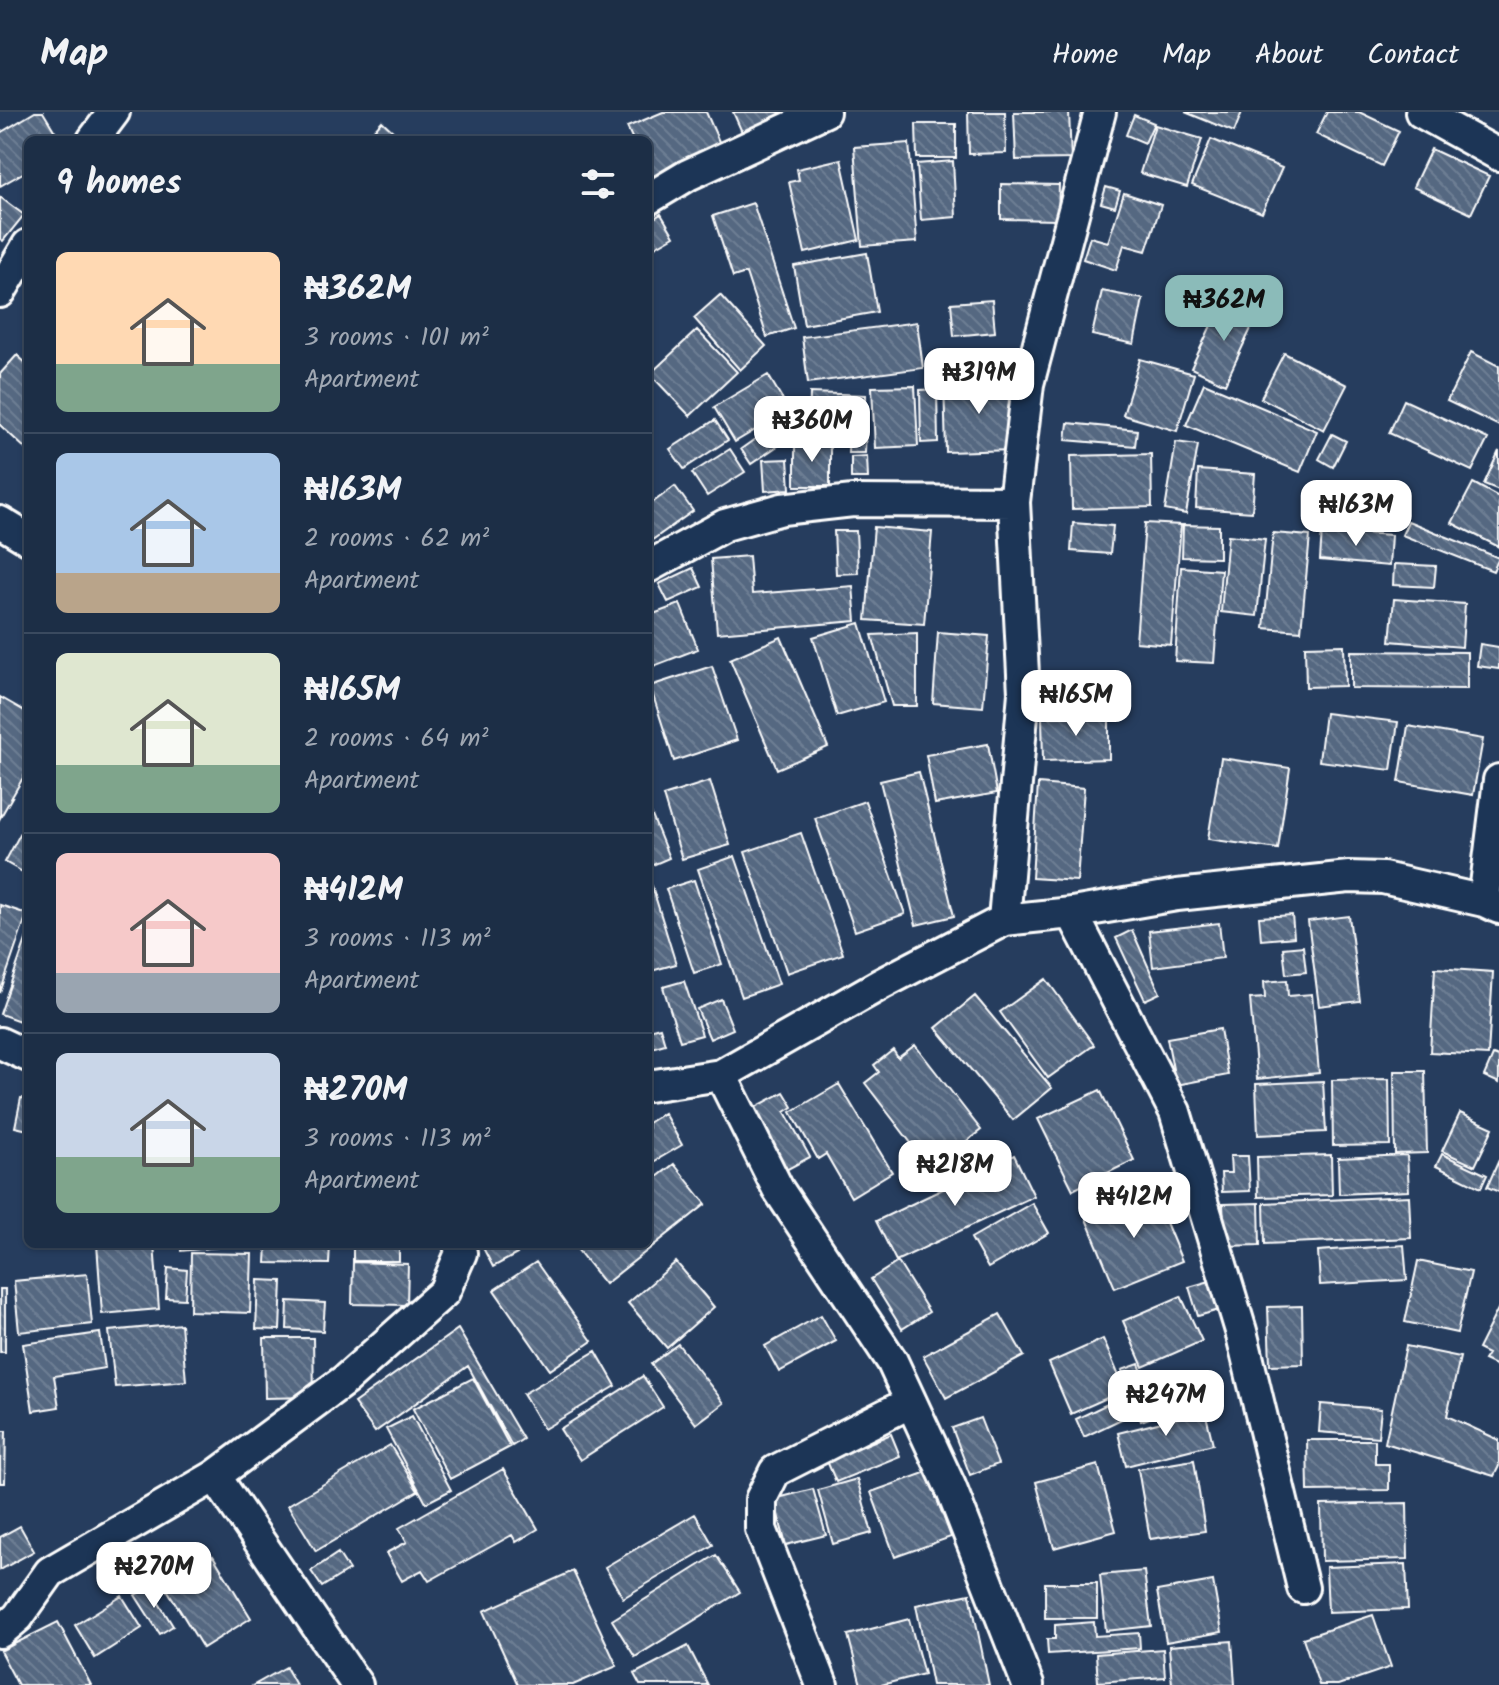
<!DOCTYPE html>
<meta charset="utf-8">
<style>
:root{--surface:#1c2e46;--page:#293a51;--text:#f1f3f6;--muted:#a0a8b3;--line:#3a4a5f;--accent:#8bbbb9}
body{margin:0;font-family:Kalam,sans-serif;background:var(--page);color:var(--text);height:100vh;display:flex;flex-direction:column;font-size:30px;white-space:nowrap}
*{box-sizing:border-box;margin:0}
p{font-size:26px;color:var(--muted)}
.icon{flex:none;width:44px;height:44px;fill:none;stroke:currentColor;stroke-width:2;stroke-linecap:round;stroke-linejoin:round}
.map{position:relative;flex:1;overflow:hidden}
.details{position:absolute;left:24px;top:24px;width:628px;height:1112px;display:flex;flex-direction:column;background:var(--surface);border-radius:12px;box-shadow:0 2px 6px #0004,0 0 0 2px var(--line)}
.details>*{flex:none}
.price{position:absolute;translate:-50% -68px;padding:0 18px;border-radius:16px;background:#fff;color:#222;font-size:26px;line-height:52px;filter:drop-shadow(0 2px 4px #0008)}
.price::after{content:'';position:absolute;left:50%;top:48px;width:24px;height:18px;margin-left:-12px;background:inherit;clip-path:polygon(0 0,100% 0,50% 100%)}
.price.selected{background:var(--accent);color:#111}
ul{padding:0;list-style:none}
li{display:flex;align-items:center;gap:24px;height:200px;padding:0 32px}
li+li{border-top:2px solid var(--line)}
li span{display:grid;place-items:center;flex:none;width:224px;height:160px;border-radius:12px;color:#555}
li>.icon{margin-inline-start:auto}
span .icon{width:96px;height:96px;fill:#fffc;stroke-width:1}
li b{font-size:34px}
h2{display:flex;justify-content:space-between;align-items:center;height:96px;padding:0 32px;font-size:34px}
header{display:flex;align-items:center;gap:48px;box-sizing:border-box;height:112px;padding:0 40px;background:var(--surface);border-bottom:2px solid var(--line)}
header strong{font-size:38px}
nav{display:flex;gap:44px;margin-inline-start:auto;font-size:28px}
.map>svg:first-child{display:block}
</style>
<header>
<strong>Map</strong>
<nav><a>Home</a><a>Map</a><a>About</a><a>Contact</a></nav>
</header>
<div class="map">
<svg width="1499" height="1573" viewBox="0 0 1499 1573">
<defs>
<pattern id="building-back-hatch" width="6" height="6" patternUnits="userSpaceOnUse" patternTransform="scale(2)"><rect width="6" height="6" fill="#556781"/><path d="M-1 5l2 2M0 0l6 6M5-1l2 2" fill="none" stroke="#6e7e94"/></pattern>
</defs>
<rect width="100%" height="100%" fill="#263d5e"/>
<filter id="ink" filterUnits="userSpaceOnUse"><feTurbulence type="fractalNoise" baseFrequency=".0125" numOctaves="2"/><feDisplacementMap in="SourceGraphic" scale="16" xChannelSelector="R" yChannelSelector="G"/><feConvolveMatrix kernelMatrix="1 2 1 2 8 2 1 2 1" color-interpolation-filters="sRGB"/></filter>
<g filter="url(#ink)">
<path fill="url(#building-back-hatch)" stroke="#fff" stroke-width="2" d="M35 0H43L60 28H28V58L0 74V21Z
M663 0H706L724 41 652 72 648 63V28H633L627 15Z
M733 0H809L745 27Z
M968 0H1005L1006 41 969 42Z
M1014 0H1069L1071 47 1016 48Z
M1185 0H1242L1234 20Z
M1327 0H1359L1399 19 1382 54 1316 22Z
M1134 3 1154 11 1145 31 1126 23Z
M382 9 397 23 392 28H365Z
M916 12H956V46H917Z
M1155 13 1202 27 1187 75 1140 61Z
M1211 27 1282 56 1262 101 1192 73Z
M909 31 917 130 862 134 854 35Z
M1431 37 1489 64 1471 102 1413 75Z
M841 47 859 128 805 141 789 70 799 68 797 57Z
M953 49 956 105 921 108 917 52Z
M1001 72 1059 73 1058 108 1001 107Z
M1106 75 1120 79 1115 95 1101 91Z
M1124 81 1161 93 1146 139 1124 133 1116 158 1083 147 1090 125 1108 130Z
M0 85 24 103 3 129 0 127Z
M753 91 794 216 767 225 746 161 733 165 713 104Z
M661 102 674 124 648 139V110Z
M867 141 877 200 804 213 794 154Z
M1102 179 1143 187 1134 232 1092 223Z
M720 183 766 234 740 258 694 206Z
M992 188 995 220 954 224 951 191Z
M1222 190 1256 206 1225 272 1191 256Z
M917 210 923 256 808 271 802 225Z
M697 218 737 260 690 304 650 262Z
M1471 240 1499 254V314L1447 289Z
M1284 241 1347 273 1324 318 1261 286Z
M17 243 28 253V339L0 313V262Z
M1140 247 1194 262 1177 319 1123 303Z
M768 263 789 298 735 330 714 295Z
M1012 268 1014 338 946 340 944 270Z
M1204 271 1317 319 1300 360 1186 313Z
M915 274 918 334 875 336 872 275Z
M937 277 938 330 921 331 920 278Z
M810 281 866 283V309L835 308V321L809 320Z
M1404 288 1488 327 1472 359 1389 321Z
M783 307 794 323 751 352 741 337Z
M715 308 728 328 684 357 670 337Z
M1068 311 1137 318 1135 334 1066 328Z
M849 313H866L865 341H848Z
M1332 322 1346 329 1333 355 1319 347Z
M795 330H830V374H795Z
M1176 330 1198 333 1186 402 1165 398Z
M730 337 745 360 707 384 692 361Z
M1499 339V378L1484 372Z
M1151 342 1152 395 1072 397 1071 344Z
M867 344 868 366H851V345Z
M788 347 790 377 765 379 763 348Z
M1198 358 1255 362 1252 400 1196 396Z
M1473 371 1499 385V435L1452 411Z
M675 374 693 399 648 431V394Z
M1408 409 1499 446 1493 459 1402 423Z
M1073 411 1113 414 1110 442 1071 439Z
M1145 411 1181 413 1171 533 1136 530Z
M1183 413 1219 414V446L1182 445Z
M874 415 932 420 924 512 866 508Z
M1322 418 1391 423 1389 454 1320 448Z
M834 419H856L858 461 836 462Z
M1273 421 1310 424 1301 519 1264 516Z
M1228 423 1265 427 1257 504 1221 500Z
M749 444 752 482 853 474 856 509 717 521 711 447Z
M1394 452 1436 454 1434 475 1393 473Z
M1181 455 1221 458 1214 551 1175 549Z
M693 456 702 475 668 490 659 472Z
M1394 487 1465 492 1462 535 1390 529Z
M680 492 698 537 648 556V504Z
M860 511 884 590 837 604 813 525Z
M938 520 989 524 983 595 933 591Z
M917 521V594H892L872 523Z
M781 525 828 635 777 657 730 547Z
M1480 532 1499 535V557L1477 554Z
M1344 533 1345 574 1306 575 1305 534Z
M1351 539 1467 540V577L1351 576Z
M712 554 737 628 674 649 650 574Z
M0 585 28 601V657L0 706Z
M1325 601 1398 610 1391 658 1319 649Z
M1109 604V647L1043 649 1042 605Z
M1408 614 1483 627 1473 683 1399 670Z
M988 632 997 681 935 692 926 643Z
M1221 646 1290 656 1278 737 1208 727Z
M919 660 954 804 916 813 880 669Z
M710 669 730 733 682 747 663 684Z
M1038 672 1084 676 1077 769 1032 766Z
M865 689 905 802 855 819 815 706Z
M648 694 669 746 648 755Z
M28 707V763L5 750Z
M801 721 843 842 787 861 745 740Z
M735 744 779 872 742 885 698 757Z
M694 768 722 852 694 861 666 777Z
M652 774 676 852 648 860V775Z
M0 793 27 802 0 881Z
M1292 803 1294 825 1261 828 1259 805Z
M1349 804 1360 889 1319 894 1308 809Z
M1219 811 1223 846 1153 855 1149 819Z
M1132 818 1160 881 1145 888 1116 826Z
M28 822V912L0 902Z
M1303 834 1306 860 1286 862 1283 836Z
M1435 856 1493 860 1488 943 1430 940Z
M1046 867 1094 933 1048 966 1000 900Z
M1287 868 1288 884 1312 882 1319 961 1257 967 1250 887 1265 886 1264 870Z
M684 869 702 923 680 929 663 875Z
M975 884 1052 976 1013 1008 936 916Z
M721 887 733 917 710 927 697 897Z
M660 915 665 932 648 937V918Z
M1220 917 1228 963 1176 973 1167 926Z
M915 933 981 1018 931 1057 865 971 879 960 874 953 893 938 898 946Z
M1493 943 1499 945V971L1484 964Z
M1394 959H1425L1427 1041 1395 1042Z
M1389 967 1390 1033 1333 1034 1332 968Z
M1323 969 1326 1020 1258 1023 1256 972Z
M839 972 892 1060 851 1085 826 1042 818 1047 791 1000Z
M1100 978 1134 1048 1073 1078 1038 1007Z
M784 980 793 995 785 1000 810 1045 786 1058 752 997Z
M21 986 28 987V1018L15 1015Z
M664 1001 682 1033 648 1053V1011Z
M1460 1001 1493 1016 1475 1054 1442 1039Z
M1442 1042 1487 1063 1481 1076 1436 1054Z
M1014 1043 1034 1084 896 1149 876 1109Z
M1331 1043 1332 1083 1258 1085 1257 1045Z
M1407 1043 1409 1079 1339 1082 1338 1046Z
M1230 1044H1248L1250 1079 1222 1080 1221 1061H1231Z
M1499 1048V1080L1487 1075Z
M674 1052 706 1092 605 1172 573 1132H648V1072Z
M1153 1079 1182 1149 1115 1176 1086 1107Z
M1409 1084 1411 1126 1265 1132 1264 1091Z
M1032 1091 1049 1121 988 1156 971 1126Z
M1259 1091 1260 1133 1225 1134 1223 1092Z
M97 1132H154L159 1197 102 1202Z
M181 1132H229L230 1134 181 1139Z
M267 1132H330L329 1152 266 1151Z
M353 1132H399V1149H353Z
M481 1132H511L517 1142 493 1155Z
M1404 1133 1407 1168 1320 1173 1318 1139Z
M191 1141 252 1142 250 1201 190 1199Z
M1418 1149 1471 1160 1457 1221 1405 1210Z
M353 1150 408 1152 407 1193 352 1192Z
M536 1150 592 1229 550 1258 494 1178Z
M676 1150 714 1195 667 1236 628 1191Z
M898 1150 929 1200 902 1217 871 1167Z
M168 1156 187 1158 185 1187 166 1186Z
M87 1162 92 1212 19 1220 14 1169Z
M258 1168 282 1169 280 1218 256 1217Z
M1210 1169 1219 1198 1198 1204 1189 1175Z
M0 1177H5V1240H0Z
M1181 1184 1202 1229 1143 1255 1123 1209Z
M288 1189 325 1191 323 1219 287 1217Z
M1302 1194 1303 1252 1270 1253 1268 1195Z
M1499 1195V1255L1484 1248 1488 1242 1478 1237Z
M1000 1202 1024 1244 946 1286 923 1244Z
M821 1203 836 1229 779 1260 765 1234Z
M181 1212 186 1269 115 1275 109 1219Z
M458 1217 523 1327 512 1334 468 1254 375 1320 354 1291Z
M100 1221 105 1256 54 1264 59 1295 33 1299 23 1232Z
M264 1226H313L314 1285 265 1286Z
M1103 1227 1125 1278 1071 1302 1049 1251Z
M678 1232 724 1291 696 1312 651 1252Z
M1406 1234 1460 1245 1447 1304 1499 1328V1354L1494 1364 1385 1331Z
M596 1239 616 1274 544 1317 523 1282Z
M1139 1252 1158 1303 1141 1309 1122 1258Z
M643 1264 663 1295 580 1348 560 1317Z
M473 1266 510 1335 450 1367 413 1297Z
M1126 1283 1134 1301 1084 1325 1076 1307Z
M1321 1292 1381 1297 1378 1325 1319 1320Z
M1205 1299 1213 1332 1126 1354 1118 1321Z
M412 1304 451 1378 426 1391 386 1317Z
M980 1306 998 1352 970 1363 952 1316Z
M0 1319H6L5 1371H0Z
M891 1322 900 1344 836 1370 827 1349Z
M1307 1328H1375V1352H1389V1378L1308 1379Z
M390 1333 418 1379 316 1439 288 1393Z
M1194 1348 1205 1419 1150 1427 1138 1357Z
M1098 1353 1116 1419 1054 1436 1036 1370Z
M503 1357 538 1417 516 1430 512 1423 429 1469 422 1458 402 1469 386 1441 407 1430 399 1416Z
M927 1360 951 1425 895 1445 871 1380Z
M857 1367 872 1421 833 1432 818 1378Z
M813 1377 826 1423 786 1433 774 1387Z
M1407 1391 1408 1447 1322 1449 1321 1393Z
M695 1402 713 1433 623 1486 605 1455Z
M20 1414 34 1439 0 1458V1425Z
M338 1441 349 1458 322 1475 311 1459Z
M716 1443 740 1480 635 1545 612 1508Z
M213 1444 251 1506 203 1536 165 1474Z
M1406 1452 1408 1497 1328 1500 1326 1455Z
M573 1459 617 1554 573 1573H518L484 1499Z
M1144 1459 1151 1514 1106 1519 1100 1463Z
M1213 1469 1222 1520 1166 1530 1157 1479Z
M1045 1471H1097V1506H1045Z
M149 1475 173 1514 160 1522 135 1483Z
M970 1482 989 1573H932L916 1493Z
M122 1484 142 1516 95 1546 75 1513Z
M1373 1503 1391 1555 1338 1573H1319L1303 1526Z
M909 1507 924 1562 881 1573H861L848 1523Z
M58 1510 91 1573H18L0 1539Z
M1094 1510 1095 1524 1139 1521 1140 1536 1048 1542 1047 1527H1055V1513Z
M1232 1529 1235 1573H1172L1169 1534Z
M688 1534 708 1573H640L634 1562Z
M1163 1537 1165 1565 1098 1570 1096 1542Z
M286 1555 296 1573H254Z"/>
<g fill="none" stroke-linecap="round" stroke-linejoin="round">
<defs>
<path id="minor" d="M1421 0 1499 43
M93 28 114 0
M648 87 688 63 824 0
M0 180 28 133
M0 410 28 427
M648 455 725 413 782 397 853 389 1014 390
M1484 789 1499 668
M1072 801 1175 1000 1241 1219 1303 1476
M1004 808 1024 581 1014 390 1028 272 1100 0
M0 931 28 944
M721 963 778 1077 892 1249 950 1374 1028 1573
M648 974 721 963 881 872 1004 808 1072 801 1177 783 1349 765 1383 766 1484 789 1499 796
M215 1364 357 1573
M0 1520 18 1505 50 1460 215 1364 345 1268 444 1180 461 1141 459 1132
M822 1573 761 1417V1387L775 1359 911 1290"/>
</defs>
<use href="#minor" stroke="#fff" stroke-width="36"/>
<use href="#minor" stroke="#1d3557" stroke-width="30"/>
</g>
</g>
</svg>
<b class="price selected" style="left:1224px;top:231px">₦362M</b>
<b class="price" style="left:979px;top:304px">₦319M</b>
<b class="price" style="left:812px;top:352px">₦360M</b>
<b class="price" style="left:1356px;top:436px">₦163M</b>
<b class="price" style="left:1076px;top:626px">₦165M</b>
<b class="price" style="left:955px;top:1096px">₦218M</b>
<b class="price" style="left:1134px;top:1128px">₦412M</b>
<b class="price" style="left:1166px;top:1326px">₦247M</b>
<b class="price" style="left:154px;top:1498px">₦270M</b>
<section class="details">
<h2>9 homes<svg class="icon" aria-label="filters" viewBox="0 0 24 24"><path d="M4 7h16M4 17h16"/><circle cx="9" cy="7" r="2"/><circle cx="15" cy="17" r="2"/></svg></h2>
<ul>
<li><span style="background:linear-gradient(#ffd9b3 70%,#7fa58c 0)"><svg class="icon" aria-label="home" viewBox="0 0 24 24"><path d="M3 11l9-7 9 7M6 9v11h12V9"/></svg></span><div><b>₦362M</b><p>3 rooms · 101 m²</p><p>Apartment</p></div></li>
<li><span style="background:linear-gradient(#a9c7e8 75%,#b9a48a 0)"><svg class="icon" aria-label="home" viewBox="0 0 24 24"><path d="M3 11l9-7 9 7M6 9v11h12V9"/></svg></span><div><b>₦163M</b><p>2 rooms · 62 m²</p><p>Apartment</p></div></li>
<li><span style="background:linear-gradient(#dfe7d0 70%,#7fa58c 0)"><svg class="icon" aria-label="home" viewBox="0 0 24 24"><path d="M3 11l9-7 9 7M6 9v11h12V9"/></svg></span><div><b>₦165M</b><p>2 rooms · 64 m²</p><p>Apartment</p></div></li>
<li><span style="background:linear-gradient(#f6c9c9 75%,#9aa5b1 0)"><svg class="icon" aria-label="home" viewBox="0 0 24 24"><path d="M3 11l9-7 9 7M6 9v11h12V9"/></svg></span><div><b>₦412M</b><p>3 rooms · 113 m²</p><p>Apartment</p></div></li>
<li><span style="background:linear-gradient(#c9d6e8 65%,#7fa58c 0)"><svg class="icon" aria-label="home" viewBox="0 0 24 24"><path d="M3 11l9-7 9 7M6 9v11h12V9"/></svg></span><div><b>₦270M</b><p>3 rooms · 113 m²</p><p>Apartment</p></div></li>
</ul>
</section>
</div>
